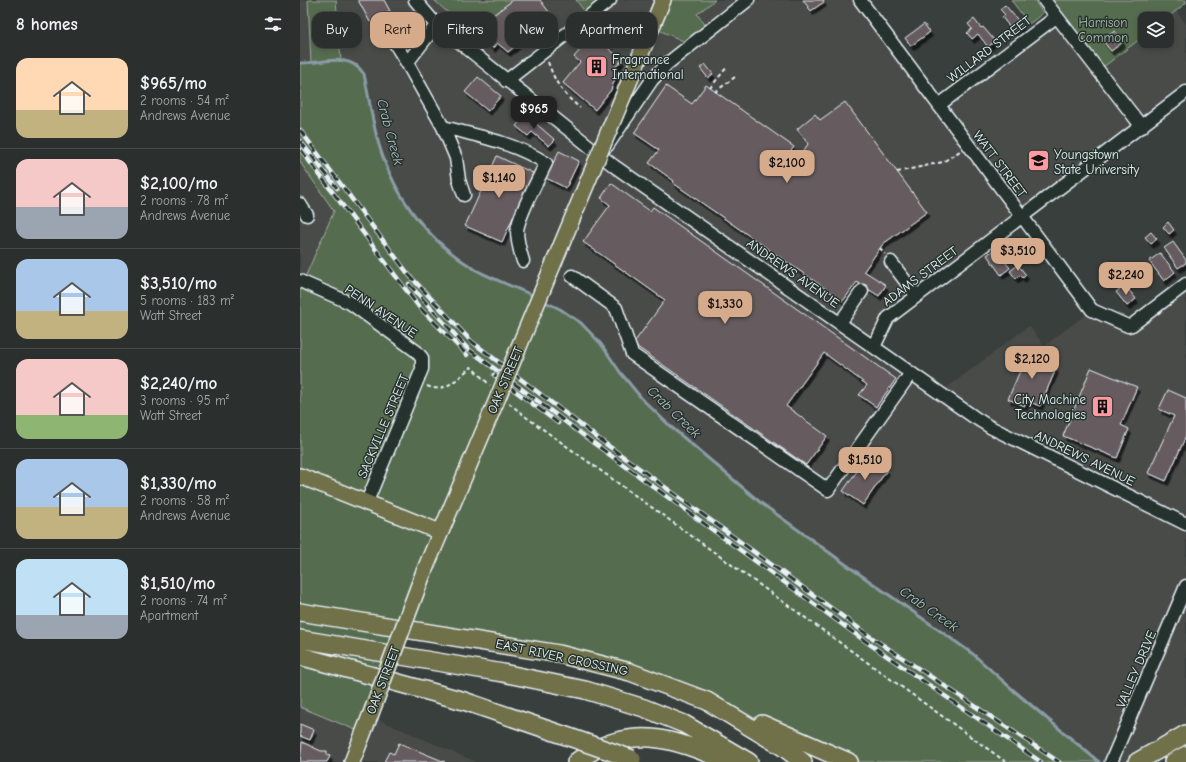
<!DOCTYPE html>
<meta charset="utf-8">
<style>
:root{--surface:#2b2f2d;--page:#373b39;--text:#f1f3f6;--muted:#a6a9aa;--line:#474a49;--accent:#d6ab8b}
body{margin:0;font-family:"Comic Neue",sans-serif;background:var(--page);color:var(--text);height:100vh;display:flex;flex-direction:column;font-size:15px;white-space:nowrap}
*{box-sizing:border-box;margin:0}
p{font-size:13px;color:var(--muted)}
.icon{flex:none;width:22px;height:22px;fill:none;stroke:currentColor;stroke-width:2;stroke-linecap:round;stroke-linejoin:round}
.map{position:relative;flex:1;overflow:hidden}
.sheet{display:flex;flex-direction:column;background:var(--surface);width:300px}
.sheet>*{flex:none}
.banner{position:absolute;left:12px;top:12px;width:380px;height:36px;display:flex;gap:8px}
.tools{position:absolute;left:838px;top:12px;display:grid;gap:8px}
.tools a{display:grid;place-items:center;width:36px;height:36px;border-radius:8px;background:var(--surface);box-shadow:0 2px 6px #0003,0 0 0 1px var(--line);font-size:20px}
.price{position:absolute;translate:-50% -34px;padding:0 9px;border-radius:8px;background:var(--accent);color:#111;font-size:13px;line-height:26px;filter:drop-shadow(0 1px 2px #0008)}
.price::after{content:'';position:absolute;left:50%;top:24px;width:12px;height:9px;margin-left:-6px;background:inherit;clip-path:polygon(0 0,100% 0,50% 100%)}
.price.on{background:#222;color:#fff}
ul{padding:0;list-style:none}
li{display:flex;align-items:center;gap:12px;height:100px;padding:0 16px}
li+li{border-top:1px solid var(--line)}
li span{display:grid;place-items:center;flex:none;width:112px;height:80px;border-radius:12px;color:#555}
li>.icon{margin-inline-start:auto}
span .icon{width:48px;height:48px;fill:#fffc;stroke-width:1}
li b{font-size:17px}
h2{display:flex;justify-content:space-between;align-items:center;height:48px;padding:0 16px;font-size:17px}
.chip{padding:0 14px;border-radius:12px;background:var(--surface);box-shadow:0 2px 6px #0003,0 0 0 1px var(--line);font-size:14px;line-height:36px}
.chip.on{background:var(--accent);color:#111}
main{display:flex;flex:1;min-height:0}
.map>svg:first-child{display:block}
</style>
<main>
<section class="sheet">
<h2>8 homes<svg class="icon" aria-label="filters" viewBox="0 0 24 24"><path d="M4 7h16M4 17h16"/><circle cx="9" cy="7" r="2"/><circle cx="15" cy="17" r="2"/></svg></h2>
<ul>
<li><span style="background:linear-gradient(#ffd9b3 65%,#c2b280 0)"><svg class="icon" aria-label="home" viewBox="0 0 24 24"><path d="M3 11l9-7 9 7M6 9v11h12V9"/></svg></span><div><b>$965/mo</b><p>2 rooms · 54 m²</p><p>Andrews Avenue</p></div></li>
<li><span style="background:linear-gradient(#f6c9c9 60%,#9aa5b1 0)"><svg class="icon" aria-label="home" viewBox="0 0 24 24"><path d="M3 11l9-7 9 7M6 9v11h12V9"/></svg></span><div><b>$2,100/mo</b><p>2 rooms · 78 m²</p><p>Andrews Avenue</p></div></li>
<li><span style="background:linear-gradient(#a9c7e8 65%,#c2b280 0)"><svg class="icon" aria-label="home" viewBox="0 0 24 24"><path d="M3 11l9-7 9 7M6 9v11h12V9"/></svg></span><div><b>$3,510/mo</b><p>5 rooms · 183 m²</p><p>Watt Street</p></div></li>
<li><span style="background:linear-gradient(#f6c9c9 70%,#8fb573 0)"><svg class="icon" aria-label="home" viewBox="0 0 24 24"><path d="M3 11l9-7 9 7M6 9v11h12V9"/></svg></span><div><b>$2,240/mo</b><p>3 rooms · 95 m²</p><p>Watt Street</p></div></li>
<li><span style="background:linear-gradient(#a9c7e8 60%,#c2b280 0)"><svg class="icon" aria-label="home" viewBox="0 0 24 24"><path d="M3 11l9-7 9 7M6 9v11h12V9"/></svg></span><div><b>$1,330/mo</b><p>2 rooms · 58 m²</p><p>Andrews Avenue</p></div></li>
<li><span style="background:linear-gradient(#bfe0f5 70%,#9aa5b1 0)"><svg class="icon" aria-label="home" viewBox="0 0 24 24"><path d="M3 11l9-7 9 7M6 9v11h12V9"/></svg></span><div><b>$1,510/mo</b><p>2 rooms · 74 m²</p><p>Apartment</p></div></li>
</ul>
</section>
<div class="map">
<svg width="886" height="762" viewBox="0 0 886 762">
<defs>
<filter id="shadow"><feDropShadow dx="2.5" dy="4.5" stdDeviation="0" flood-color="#0009"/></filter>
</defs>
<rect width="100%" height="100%" fill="#393f3c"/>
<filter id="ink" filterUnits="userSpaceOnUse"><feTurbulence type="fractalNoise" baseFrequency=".025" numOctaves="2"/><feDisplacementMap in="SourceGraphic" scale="8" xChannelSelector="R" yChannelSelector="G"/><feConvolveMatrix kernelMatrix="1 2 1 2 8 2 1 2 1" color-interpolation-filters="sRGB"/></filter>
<g filter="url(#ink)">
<path fill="#494b4a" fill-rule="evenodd" d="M0 0H8L11 63H0Z
M36 0H560L639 104 756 17 886 0V3L876 11 886 24V92L588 317 574 347 640 393 729 326 744 346 792 310 828 326 886 283V735L837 762H799L673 654 548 566 461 503 370 426 333 391 301 344 239 298 177 270 141 245 117 221 92 179 79 145 64 74 49 61H41ZM845 19H867V41H845Z
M0 162 35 210 3 283 0 281Z
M0 707 63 733 70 716 176 762H0Z"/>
<path fill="#576c50" stroke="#a0aea4" d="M8 0H36L41 60 58 65 64 74 79 145 92 179 117 221 141 245 177 270 239 298 260 309 281 323 301 344 320 372 343 400 370 426 461 503 548 566 673 654 799 762H549L374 687 102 628 63 733 0 707V281L3 282 34 211 0 162V63H11Z
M134 0H213L192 16 189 14 172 33 158 22Z
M276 0H300L285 12Z
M363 0H415L397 14 409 30 390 44 352 27Z
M711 0H734L743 13 729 24Z
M744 0H886V3L866 19H845V35L798 71Z"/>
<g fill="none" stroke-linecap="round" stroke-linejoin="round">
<path stroke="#8a9ca6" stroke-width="3" d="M0 63C23 64 48 51 64 74 69 97 72 122 79 145 95 198 129 242 176 270 194 280 215 287 234 296
M243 301 260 309 281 323 301 344 320 372 343 400 370 426 461 503 548 566 673 654 714 691 799 762"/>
</g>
<path fill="#665c5e" stroke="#e8f1f8" filter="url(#shadow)" d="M58 0H84L90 11 70 22Z
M213 0H240L249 12 239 19 243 25 208 52 197 43 193 48 174 31 189 14 192 16Z
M503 0H523L524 2 511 11Z
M705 5 722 25 713 32 702 17 705 15 700 9Z
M674 19 681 28 683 27 695 41 688 47 678 34 672 39 667 33 672 29 668 24Z
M624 24 630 32 611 46 605 38Z
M299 28 314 40 308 48 322 60 313 70 317 73 311 90 295 110 263 83 280 62 274 57Z
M815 31 823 42 811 51 802 40Z
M405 64 413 74 408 78 400 68Z
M178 77 201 96 188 111 165 92Z
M406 85 494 147 485 159 494 165 508 144 497 129 515 114 520 120 545 102 627 212 583 244 564 271 586 285 579 296 557 282 543 301 373 183 374 181 349 163 359 150 334 133 364 89 366 86 392 104Z
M226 115 255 140 249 146 232 132 228 136 216 126Z
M259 151 279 161 266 188 246 178Z
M197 156 233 173 202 242 165 226Z
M311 183 350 211 353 207 596 379 576 407 559 395 567 385 524 353 486 406 527 436 506 465 333 344 365 300 283 242 310 205 301 198Z
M868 222 874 230 869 234 863 227Z
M851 232 857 239 851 244 845 237Z
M873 242 886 260V263L878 268 864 248Z
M695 249 710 268 701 275 687 255Z
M860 253 875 272 864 281 849 261Z
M718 265 726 275 723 278 720 275 716 279 710 271Z
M825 285 836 299 827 306 816 292Z
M729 350 747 357 744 363 756 369 740 406 727 401 725 406 708 399Z
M791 368 837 387 821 425 829 429 817 458 763 436Z
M868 390 886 398V436L866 481 848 473 874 416 859 409Z
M567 457 587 470 563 505 543 491Z
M0 724 14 730 10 740 0 736Z
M2 742 21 751H27V755L30 756 27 762H0Z
M99 743 145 762H84L89 752 94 754Z"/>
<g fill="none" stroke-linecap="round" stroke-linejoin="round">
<defs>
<path id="minor" d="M115 0 133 21 314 166 674 417 690 427 886 524
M560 0 792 310 828 326 832 325 886 284
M744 0 842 127
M83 24 107 63 137 24
M107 63 143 127 156 158 159 180 164 195
M206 81 310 0
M639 105 756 17
M143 127C179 136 214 143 246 163 239 178 218 216 217 231 217 242 220 251 223 261
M307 146 352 80 368 63 448 0
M0 204 7 215
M591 262 616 295
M272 276 316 308 332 354 528 490 611 373
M0 281 50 303 116 351 122 358V369L66 504
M540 323 562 291
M574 347 588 318 886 92
M811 762 886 586"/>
<path id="major" d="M352 27 363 0
M0 476 140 532
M123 574 198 397
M52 762 70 716"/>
<path id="highway" d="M0 612 259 654 330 672 407 701 483 747 503 762
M0 639 203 673 285 690 344 708 384 724 449 762
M0 656 164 701 272 738
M462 724 549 762
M276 762C328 722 373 738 428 762
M837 762 886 734
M873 762 886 755"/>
</defs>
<use href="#minor" stroke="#e8f1f8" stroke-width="15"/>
<use href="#major" stroke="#e8f1f8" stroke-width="18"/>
<use href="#highway" stroke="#e8f1f8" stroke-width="20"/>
<path stroke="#e8f1f8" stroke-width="2" stroke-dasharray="4 3" stroke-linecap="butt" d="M248 62C256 84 262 93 280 108
M410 88 427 67
M415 92 435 77
M597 172 643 162 660 151
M580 248 585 254
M127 386C145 394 158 378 171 367L190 385
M209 403 226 417 706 762"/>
<use href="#minor" stroke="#26332d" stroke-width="12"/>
<use href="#major" stroke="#70704a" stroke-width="15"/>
<use href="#highway" stroke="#70704a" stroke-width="17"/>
<defs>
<path id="rail" d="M0 130 109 275 171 341 299 439 568 635 759 762
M0 141 37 188
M1 150 119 307 167 355
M109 284 167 348 295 444 565 641 741 762
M194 375 258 423"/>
</defs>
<use href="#rail" stroke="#e8f1f8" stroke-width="4.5"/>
<use href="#rail" stroke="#26332d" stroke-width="3" stroke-dasharray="9" stroke-linecap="butt"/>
<defs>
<path id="major-bridge" d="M198 397 352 27
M70 716 123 574"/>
<path id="highway-bridge" d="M272 738 332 759"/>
</defs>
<use href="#major-bridge" stroke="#e8f1f8" stroke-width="18" stroke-linecap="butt"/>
<use href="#highway-bridge" stroke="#e8f1f8" stroke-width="20" stroke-linecap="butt"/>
<use href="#major-bridge" stroke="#70704a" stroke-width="15"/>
<use href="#highway-bridge" stroke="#70704a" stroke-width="17"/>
</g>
</g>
<defs>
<symbol id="building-square" viewBox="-11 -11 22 22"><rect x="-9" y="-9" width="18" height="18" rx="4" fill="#ff9aa2" stroke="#26332d"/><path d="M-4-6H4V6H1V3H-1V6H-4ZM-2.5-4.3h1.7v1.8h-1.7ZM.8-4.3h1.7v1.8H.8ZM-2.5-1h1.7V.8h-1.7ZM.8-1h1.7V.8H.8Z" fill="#111"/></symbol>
<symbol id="university-square" viewBox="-11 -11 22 22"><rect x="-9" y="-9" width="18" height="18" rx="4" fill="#ff9aa2" stroke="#26332d"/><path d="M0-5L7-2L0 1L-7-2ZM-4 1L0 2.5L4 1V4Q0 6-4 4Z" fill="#111"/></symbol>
</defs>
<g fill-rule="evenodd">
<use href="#building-square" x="284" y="54" width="25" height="25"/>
<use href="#university-square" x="726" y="148" width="25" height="25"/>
<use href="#building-square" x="790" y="394" width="25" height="25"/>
</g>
<g text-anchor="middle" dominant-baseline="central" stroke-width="3" stroke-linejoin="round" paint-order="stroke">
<g font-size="13" fill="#aebcb5" stroke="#26332d">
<text x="803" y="22">Harrison<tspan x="803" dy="15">Common</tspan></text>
</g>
<g font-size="13" fill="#e8f1f8" stroke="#26332d">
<text transform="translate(689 49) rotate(-37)">WILLARD STREET</text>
<text transform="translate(700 164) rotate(53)">WATT STREET</text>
<text transform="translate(493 273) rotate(35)">ANDREWS AVENUE</text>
<text transform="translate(620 276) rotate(-37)">ADAMS STREET</text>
<text transform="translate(81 311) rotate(34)">PENN AVENUE</text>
<text transform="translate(205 380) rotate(-67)">OAK STREET</text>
<text transform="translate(83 426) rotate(-67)">SACKVILLE STREET</text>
<text transform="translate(785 458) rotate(26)">ANDREWS AVENUE</text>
<text transform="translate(262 657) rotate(12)">EAST RIVER CROSSING</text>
<text transform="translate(836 669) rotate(-67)">VALLEY DRIVE</text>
<text transform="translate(83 680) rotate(-69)">OAK STREET</text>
</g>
<g font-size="13" fill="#e8f1f8" stroke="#26332d" text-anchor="start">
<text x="312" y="59">Fragrance<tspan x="312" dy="15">International</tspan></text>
<text x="754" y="154">Youngstown<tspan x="754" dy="15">State University</tspan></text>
<text x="786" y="399" text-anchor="end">City Machine<tspan x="786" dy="15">Technologies</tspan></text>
</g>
<g font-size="14" font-style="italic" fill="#b1bfc8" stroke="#26332d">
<text transform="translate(90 132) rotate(75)">Crab Creek</text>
<text transform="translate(374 412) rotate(44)">Crab Creek</text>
<text transform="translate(629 609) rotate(35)">Crab Creek</text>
</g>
</g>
</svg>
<div class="tools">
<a><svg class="icon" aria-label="layers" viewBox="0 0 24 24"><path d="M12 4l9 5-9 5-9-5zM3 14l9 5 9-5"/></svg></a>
</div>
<b class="price on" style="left:234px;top:130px">$965</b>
<b class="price" style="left:487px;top:184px">$2,100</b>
<b class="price" style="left:199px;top:199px">$1,140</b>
<b class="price" style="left:718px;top:272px">$3,510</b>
<b class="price" style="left:826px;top:296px">$2,240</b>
<b class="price" style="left:425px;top:325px">$1,330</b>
<b class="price" style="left:732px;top:380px">$2,120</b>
<b class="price" style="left:565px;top:481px">$1,510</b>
<div class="banner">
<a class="chip">Buy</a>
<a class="chip on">Rent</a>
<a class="chip">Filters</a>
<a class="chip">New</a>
<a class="chip">Apartment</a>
</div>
</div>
</main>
